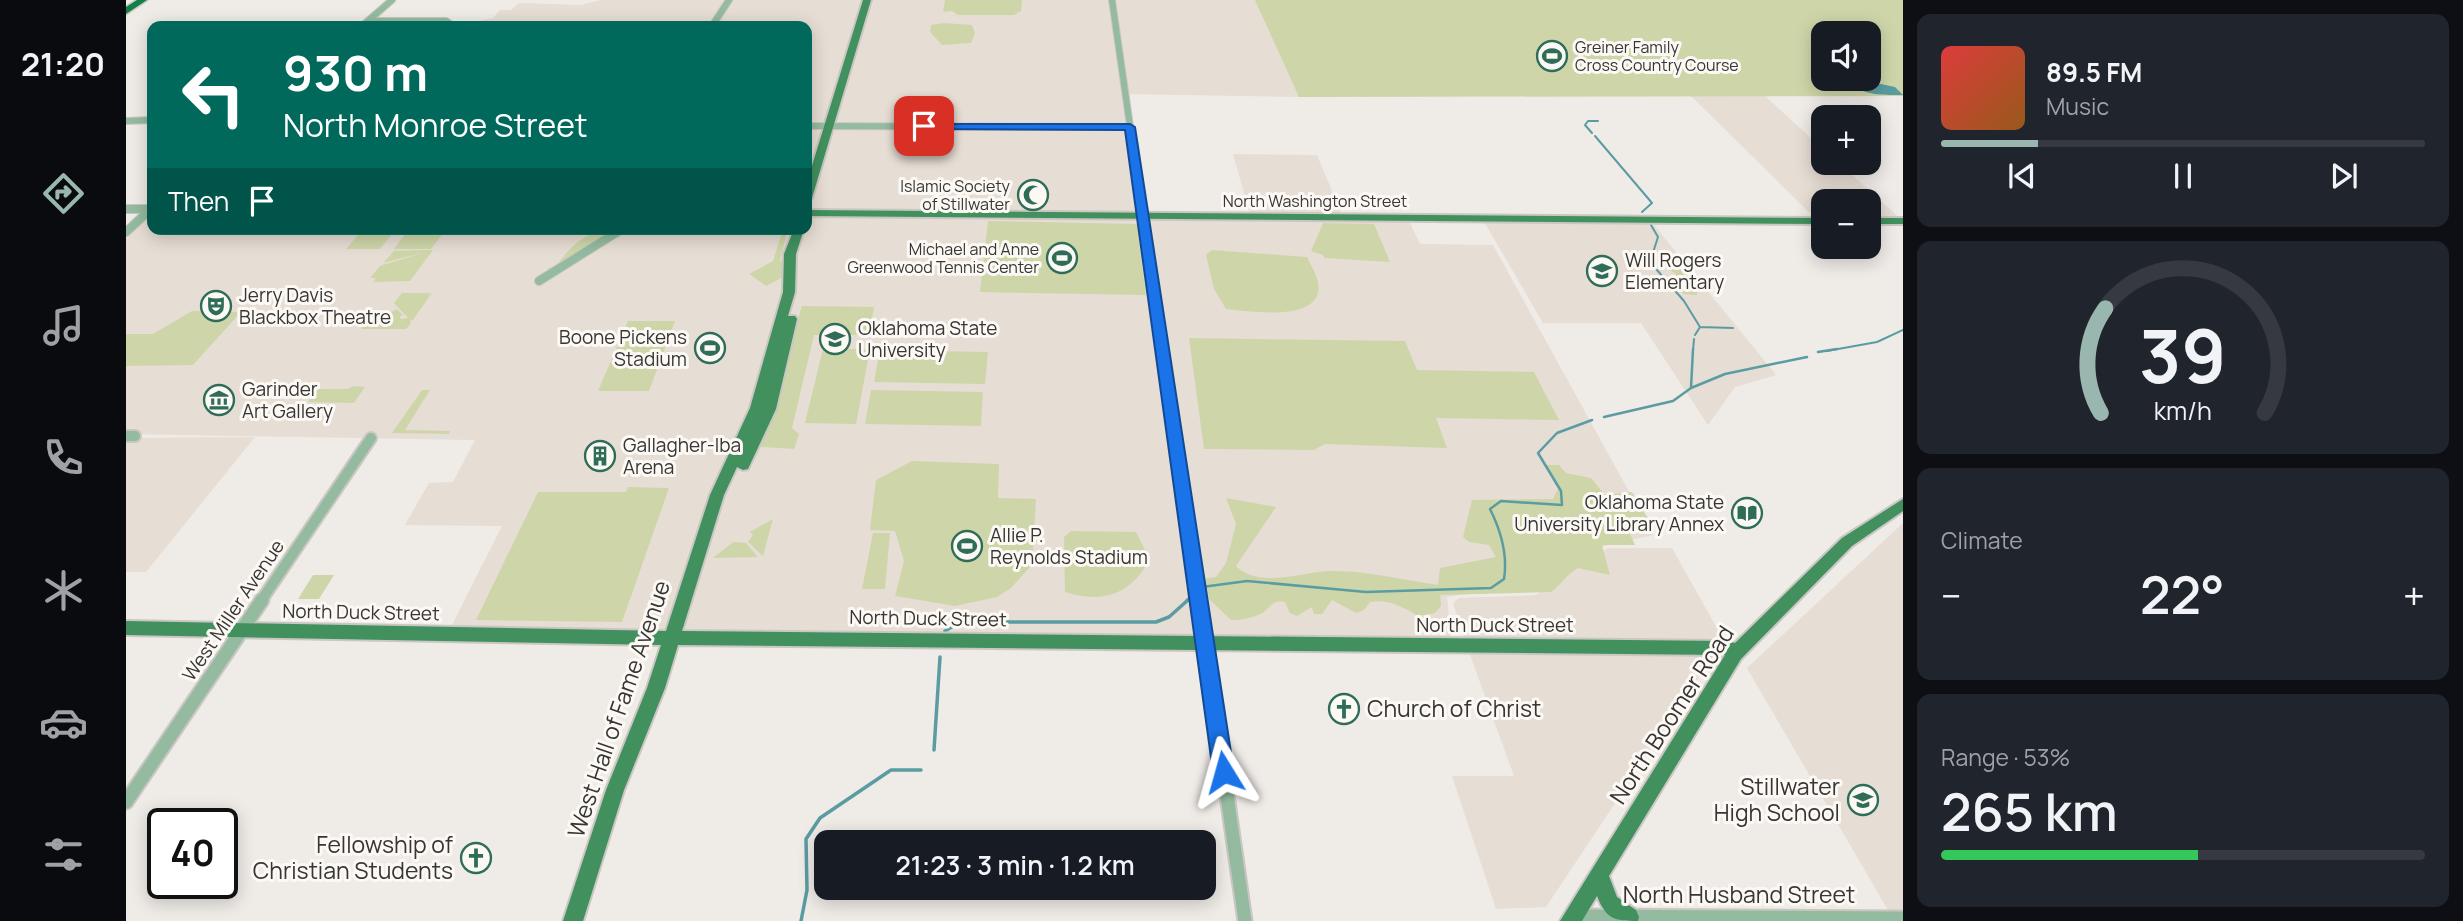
<!DOCTYPE html>
<meta charset="utf-8">
<style>
:root{--surface:#171b24;--page:#20242c;--text:#f1f3f6;--muted:#9ea1a6;--line:#363941;--accent:#9ab7af}
body{margin:0;font-family:Manrope,sans-serif;background:var(--page);color:var(--text);height:100vh;display:flex;flex-direction:column;font-size:26px;white-space:nowrap}
*{box-sizing:border-box;margin:0}
p{font-size:23px;color:var(--muted)}
.icon{flex:none;width:38px;height:38px;fill:none;stroke:currentColor;stroke-width:2;stroke-linecap:round;stroke-linejoin:round}
.map{position:relative;flex:1;overflow:hidden}
.sheet{display:flex;flex-direction:column;gap:14px;padding:14px;background:#0d0f14;width:560px}
.sheet>*{flex:none}
.banner{position:absolute;left:21px;top:21px;width:665px;height:214px;border-radius:14px;box-shadow:0 4px 18px #0003;background:#00695c;color:#fff;overflow:hidden}
.fabs{position:absolute;left:1685px;top:21px;display:grid;gap:14px}
.fabs a{display:grid;place-items:center;width:70px;height:70px;border-radius:14px;background:var(--surface);box-shadow:0 4px 18px #0003;font-size:35px}
.speed{position:absolute;left:21px;top:808px;display:flex;gap:14px;font-size:35px;font-weight:700;text-align:center}
.speed>*{display:grid;place-content:center;width:91px;height:91px;border-radius:50%;background:var(--surface);box-shadow:0 4px 18px #0003;line-height:1}
.speed .limit{border:4px solid #111;border-radius:10px;background:#fff;color:#111}
.pin{position:absolute;display:grid;place-items:center;width:60px;height:60px;color:#fff;margin:-30px;border-radius:14px;box-shadow:0 4px 10px #0006}
.me{position:absolute;width:77px;margin:-38px;rotate:352deg;stroke-linejoin:round;filter:drop-shadow(0 0 5px #0008)}
.turn{display:flex;align-items:center;gap:24px;height:147px;padding:0 21px;font-size:32px}
.turn .icon{width:91px;height:91px;stroke-width:2.5}
.turn b{display:block;font-size:49px;line-height:60px}
.then{display:flex;align-items:center;height:66px;padding:0 21px;background:#0003;gap:14px;font-size:26px}
.big{font-size:52px;font-weight:600;line-height:1.1}
.sheet .card{flex:1;display:flex;flex-direction:column;justify-content:center;gap:10px;min-width:0;padding:0 24px;border-radius:14px;background:var(--page)}
.sheet .dial{align-items:center;gap:0}
.dial svg{height:182px;overflow:visible;fill:none;stroke:var(--line);stroke-width:7;stroke-linecap:round;text-anchor:middle}
.dial text{fill:var(--text);stroke:none}
.song{display:flex;align-items:center;gap:21px}
.cover{width:84px;height:84px;border-radius:10px;background:linear-gradient(135deg,hsl(0 70% 55%),hsl(30 70% 35%))}
.played{height:7px;border-radius:4px;background:linear-gradient(90deg,var(--accent) 20%,var(--line) 20%)}
.keys{display:flex;justify-content:space-around;direction:ltr}
.heat{display:flex;justify-content:space-between;align-items:center;font-size:38px;direction:ltr}
.charge{height:10px;border-radius:5px;background:linear-gradient(90deg,#34c759 53%,var(--line) 0)}
.trip{position:absolute;left:688px;top:830px;width:402px;height:70px;border-radius:14px;background:var(--surface);box-shadow:0 4px 18px #0003;font-weight:600;line-height:70px;text-align:center}
main{display:flex;flex:1;min-height:0}
.tabs{display:flex;flex-direction:column;width:126px;justify-content:space-around;align-items:center;background:#090b0e;color:var(--muted)}
.tabs .icon{width:49px;height:49px}
.tabs .on{color:var(--accent)}
.tabs b{font-size:32px;color:var(--text)}
.map>svg:first-child{display:block}
</style>
<main>
<nav class="tabs">
<b>21:20</b>
<svg class="icon on" aria-label="directions" viewBox="0 0 24 24"><path d="M12 3l9 9-9 9-9-9zM9 14v-3h6M13 9l2 2-2 2"/></svg>
<svg class="icon" aria-label="music" viewBox="0 0 24 24"><path d="M9 18V5l10-2v13"/><circle cx="6" cy="18" r="3"/><circle cx="16" cy="16" r="3"/></svg>
<svg class="icon" aria-label="phone" viewBox="0 0 24 24"><path d="M5 4h4l2 5-3 2q2 4 5 5l2-3 5 2v4C11 20 4 13 5 4z"/></svg>
<svg class="icon" aria-label="climate" viewBox="0 0 24 24"><path d="M12 3v18M4 7l16 10M4 17L20 7"/></svg>
<svg class="icon" aria-label="car" viewBox="0 0 24 24"><path d="M5 17H2v-5l4-1 3-4h7l3 4 3 1v5h-3M9 17h6M6 11h13"/><circle cx="7" cy="17" r="2"/><circle cx="17" cy="17" r="2"/></svg>
<svg class="icon" aria-label="filters" viewBox="0 0 24 24"><path d="M4 7h16M4 17h16"/><circle cx="9" cy="7" r="2"/><circle cx="15" cy="17" r="2"/></svg>
</nav>
<div class="map">
<svg width="1777" height="921" viewBox="0 0 1777 921">
<rect width="100%" height="100%" fill="#efebe7"/>
<path fill="#e6ddd4" fill-rule="evenodd" d="M475,0H1777V96H1639L1697,149L1698,163H1713L1777,221H1743V201H1698L1697,221H1692L1564,95L1173,97L1000,94L1017,216L1283,221L1294,244L1367,245L1527,535L1439,555L1409,584L1321,597L1325,637L325,627L376,526L279,525L303,483L327,482L349,440L0,434V237L26,214V229H681V26H330L367,18L374,10H385L393,3L455,5ZM1698,33H1743V79H1698Z
M1107,154L1191,155L1217,217H1125Z
M1356,218L1524,220L1650,375L1609,387L1582,425L1515,323H1417Z
M129,437L20,572H0V438Z
M1777,523V917H1766L1621,668Z
M1482,548H1546L1602,648L1340,645L1327,603L1333,598L1410,595L1426,585L1440,564L1471,556Z
M1343,652L1587,656L1420,907L1370,909L1326,776H1388Z"/>
<path fill="#ced6a9" fill-rule="evenodd" d="M819,0H896L895,11L888,15H832L826,11L817,12Z
M1129,0H1777V96L1173,97ZM1698,33H1743V79H1698Z
M818,23L846,25L849,33L845,43L816,45L804,32L805,25Z
M862,221L1011,224L1020,295L854,292Z
M1197,223L1248,224L1264,262L1198,258L1197,255L1185,251Z
M237,229H270L254,249H220Z
M283,229H320L305,249H268Z
M490,229L428,269H420L430,267C444,245 463,229 490,229Z
M657,229H662L654,260L659,263L657,277L640,286L623,274L647,261Z
M307,250L284,281L247,282L250,278H244L254,266L299,252L257,263L268,251Z
M1086,250L1181,257C1185,265 1190,274 1192,282C1200,324 1121,311 1100,309L1088,289L1080,255Z
M1540,261L1550,265L1571,282V295L1558,294L1549,284L1550,274L1537,265Z
M276,293H304L300,296L306,293L286,321L283,318L285,323L280,329H235L239,323L271,309L277,315L274,316L275,319L282,318L268,303Z
M676,306L748,307L743,335H688L666,428L673,434L668,449L634,447Z
M66,311L115,312L67,365L0,366V334H27Z
M502,321H549L523,391H472Z
M1063,338L1279,341L1291,370L1408,372L1433,420L1310,418L1321,448L1199,444L1188,450L1078,449Z
M697,349H744L730,424L679,423Z
M754,350L862,352L859,384L748,382Z
M227,386L239,387L228,403L182,402L192,389H221Z
M296,390H304L279,430L324,431L323,434L266,433Z
M745,390L857,392L855,426L739,424Z
M786,461L873,464L872,498L910,499L906,565L885,588L871,597L829,606L769,596L778,561L769,531L744,530L750,480Z
M1421,465H1433L1440,473L1465,478L1479,495L1506,492L1523,520L1497,519L1509,545H1476L1484,575L1452,568C1440,575 1435,585 1425,592L1314,595L1315,606L1309,613L1292,616C1277,607 1262,599 1244,602L1238,610L1230,613L1206,600L1196,614H1188L1186,607L1171,616L1164,613L1159,602C1145,599 1145,609 1134,614C1126,618 1114,620 1105,620L1083,599L1078,579L1090,577L1100,563L1110,524L1100,498L1150,507L1110,566C1133,589 1175,572 1204,571C1239,570 1277,580 1312,585L1314,568L1370,557L1363,545L1343,542L1337,537L1346,500L1427,499L1432,489L1420,467Z
M502,487L543,488L496,622L350,620L412,492H500Z
M647,519L637,556L622,542L627,535L624,532Z
M945,531L1010,532L1019,550L1020,566C1001,596 974,603 939,592L938,537Z
M747,533H764L759,589H736Z
M607,542L620,543L632,557L587,558Z
M187,575H208L193,599H172Z"/>
<path fill="#5a9ca2" d="M1731,79L1769,87L1777,95C1759,95 1736,96 1723,82Z"/>
<g fill="none" stroke-linecap="round" stroke-linejoin="round">
<path stroke="#5a9ca2" stroke-width="2" d="M1466,133L1459,125L1462,121H1472
M1469,136L1526,203L1516,212
M1525,225L1532,237L1524,262L1558,301L1574,327
M1569,335L1574,327L1607,328
M1567,351L1568,339
M1701,351L1751,342L1777,330"/>
<path stroke="#5a9ca2" stroke-width="2.5" d="M1692,352L1711,349
M1565,388L1567,349
M1478,417L1547,401L1565,388L1599,374L1681,357
M1076,587L1121,581L1240,592L1365,588L1378,579C1382,554 1375,531 1364,509L1375,501L1436,505L1435,491L1412,453L1431,433L1466,420
M1060,601L1068,594"/>
<path stroke="#5a9ca2" stroke-width="3.5" d="M819,631L834,622H1030L1043,617L1062,600
M808,750L814,657
M675,921L681,890L680,839L694,818L765,770H795"/>
<g stroke="#cac7c3" stroke-width="8">
<path id="minor-far3" d="M986,0L1008,154
M242,21H320L327,26
M236,26L266,0
M586,26L603,0
M0,121L26,120
M681,126L1004,127"/>
</g>
<g stroke="#cac7c3" stroke-width="10">
<path id="minor-far2" d="M1008,153L1037,351
M0,209H25
M0,232L26,208
M413,281L496,229"/>
</g>
<g stroke="#cac7c3" stroke-width="14">
<path id="minor-far1" d="M1036,349L1073,601
M0,436H9
M135,601L245,438"/>
</g>
<g stroke="#cac7c3" stroke-width="17">
<path id="minor" d="M1073,600L1119,921
M0,802L136,600
M1448,916L1777,918"/>
</g>
<g stroke="#cac7c3" stroke-width="4">
<path id="major" d="M737,0H745L686,198L681,201V182Z
M681,210L1698,218V224L681,216Z
M1743,218H1777V224H1743Z
M668,229H678L670,254L669,292L662,316H669L671,319L650,409L622,469L617,470L611,467L598,495L556,631L1603,641L1609,643L1716,538L1777,499V511L1726,546L1615,659L1483,876L1491,897L1510,910L1513,917L1512,921C1488,921 1480,919 1471,896L1456,921H1434L1599,655L552,645L539,688L498,790L457,921H437L480,790L521,688L535,645L0,635V621L540,631L584,495L624,408L657,292L658,254Z"/>
</g>
<g stroke="#cac7c3" stroke-width="3">
<path id="highway" d="M11,0H21L0,14V7Z"/>
</g>
<use href="#minor-far3" stroke="#94bb9f" stroke-width="6"/>
<use href="#minor-far2" stroke="#94bb9f" stroke-width="8"/>
<use href="#minor-far1" stroke="#94bb9f" stroke-width="10"/>
<use href="#minor" stroke="#94bb9f" stroke-width="13"/>
<use href="#major" fill="#41905e" fill-rule="evenodd"/>
<use href="#highway" fill="#118047" fill-rule="evenodd"/>
</g>
<path fill="#1a73e8" stroke="#114b97" stroke-width="2" d="M795,124H1004L1009,127L1108,772L1105,779L1098,782L1090,779L1087,772L999,130L798,129L795,128Z"/>
<defs>
<g id="stadium-ring" transform="scale(1.575)"><circle r="9.5" fill="#fcf9f5" stroke="#2f6d59" stroke-width="1.5"/><path d="M0-5a6.5 5 0 1 0 0 10a6.5 5 0 1 0 0-10ZM-3.5-1.8h7v3.6h-7Z" fill="#2f6d59"/></g>
<g id="mosque-ring" transform="scale(1.575)"><circle r="9.5" fill="#fcf9f5" stroke="#2f6d59" stroke-width="1.5"/><path d="M3.5-4.9A6 6 0 1 0 3.5 4.9A5 5 0 1 1 3.5-4.9Z" fill="#2f6d59"/></g>
<g id="school-ring" transform="scale(1.575)"><circle r="9.5" fill="#fcf9f5" stroke="#2f6d59" stroke-width="1.5"/><path d="M0-5L7-2L0 1L-7-2ZM-4 1L0 2.5L4 1V4Q0 6-4 4Z" fill="#2f6d59"/></g>
<g id="theatre-ring" transform="scale(1.575)"><circle r="9.5" fill="#fcf9f5" stroke="#2f6d59" stroke-width="1.5"/><path d="M-5-5.5Q0-4 5-5.5V0Q5 5 0 6Q-5 5-5 0ZM-3.3-2.5H-1v1.5H-3.3ZM1-2.5H3.3v1.5H1ZM-2.8 1Q0 5.5 2.8 1Z" fill="#2f6d59"/></g>
<g id="university-ring" transform="scale(1.575)"><circle r="9.5" fill="#fcf9f5" stroke="#2f6d59" stroke-width="1.5"/><path d="M0-5L7-2L0 1L-7-2ZM-4 1L0 2.5L4 1V4Q0 6-4 4Z" fill="#2f6d59"/></g>
<g id="museum-ring" transform="scale(1.575)"><circle r="9.5" fill="#fcf9f5" stroke="#2f6d59" stroke-width="1.5"/><path d="M0-6L6-3V-2H-6V-3ZM-5-1h2V3h-2ZM-1-1h2V3h-2ZM3-1h2V3H3ZM-6 4H6V6H-6Z" fill="#2f6d59"/></g>
<g id="building-ring" transform="scale(1.575)"><circle r="9.5" fill="#fcf9f5" stroke="#2f6d59" stroke-width="1.5"/><path d="M-4-6H4V6H1V3H-1V6H-4ZM-2.5-4.3h1.7v1.8h-1.7ZM.8-4.3h1.7v1.8H.8ZM-2.5-1h1.7V.8h-1.7ZM.8-1h1.7V.8H.8Z" fill="#2f6d59"/></g>
<g id="library-ring" transform="scale(1.575)"><circle r="9.5" fill="#fcf9f5" stroke="#2f6d59" stroke-width="1.5"/><path d="M-6-4Q-3-5.5-.7-3.5V5Q-3 3-6 4ZM6-4Q3-5.5 .7-3.5V5Q3 3 6 4Z" fill="#2f6d59"/></g>
<g id="church-ring" transform="scale(1.575)"><circle r="9.5" fill="#fcf9f5" stroke="#2f6d59" stroke-width="1.5"/><path d="M-1.2-6h2.4v3.5h3.3v2.4h-3.3V6h-2.4V-.1h-3.3v-2.4h3.3Z" fill="#2f6d59"/></g>
</defs>
<g fill-rule="evenodd">
<use href="#stadium-ring" x="1426" y="56"/>
<use href="#mosque-ring" x="907" y="195"/>
<use href="#stadium-ring" x="936" y="258"/>
<use href="#school-ring" x="1476" y="271"/>
<use href="#theatre-ring" x="90" y="306"/>
<use href="#university-ring" x="709" y="339"/>
<use href="#stadium-ring" x="584" y="348"/>
<use href="#museum-ring" x="93" y="400"/>
<use href="#building-ring" x="474" y="456"/>
<use href="#library-ring" x="1621" y="513"/>
<use href="#stadium-ring" x="841" y="546"/>
<use href="#church-ring" x="1218" y="709"/>
<use href="#school-ring" x="1737" y="800"/>
<use href="#church-ring" x="350" y="858"/>
</g>
<g text-anchor="middle" stroke-width="6" stroke-linejoin="round" paint-order="stroke">
<g font-size="16" fill="#373635" stroke="#fcf9f5" text-anchor="end">
<text x="1449" y="53" text-anchor="start">Greiner Family<tspan x="1449" dy="18">Cross Country Course</tspan></text>
<text x="884" y="192">Islamic Society<tspan x="884" dy="18">of Stillwater</tspan></text>
<text x="913" y="255">Michael and Anne<tspan x="913" dy="18">Greenwood Tennis Center</tspan></text>
</g>
<g font-size="16" fill="#373635" stroke="#fcf9f5">
<text x="1189" y="207">North Washington Street</text>
</g>
<g font-size="19" fill="#373635" stroke="#fcf9f5" text-anchor="start">
<text x="1499" y="267">Will Rogers<tspan x="1499" dy="22">Elementary</tspan></text>
<text x="113" y="302">Jerry Davis<tspan x="113" dy="22">Blackbox Theatre</tspan></text>
<text x="732" y="335">Oklahoma State<tspan x="732" dy="22">University</tspan></text>
<text x="561" y="344" text-anchor="end">Boone Pickens<tspan x="561" dy="22">Stadium</tspan></text>
<text x="116" y="396">Garinder<tspan x="116" dy="22">Art Gallery</tspan></text>
<text x="497" y="452">Gallagher-Iba<tspan x="497" dy="22">Arena</tspan></text>
<text x="1598" y="509" text-anchor="end">Oklahoma State<tspan x="1598" dy="22">University Library Annex</tspan></text>
<text x="864" y="542">Allie P.<tspan x="864" dy="22">Reynolds Stadium</tspan></text>
</g>
<g font-size="19" fill="#373635" stroke="#fcf9f5">
<text transform="translate(107 610) rotate(-56)" y="7">West Miller Avenue</text>
<text transform="translate(235 612) rotate(1)" y="7">North Duck Street</text>
<text transform="translate(802 618) rotate(1)" y="7">North Duck Street</text>
<text x="1369" y="632">North Duck Street</text>
</g>
<g font-size="23" fill="#373635" stroke="#fcf9f5">
<text transform="translate(493 709) rotate(-71)" y="8">West Hall of Fame Avenue</text>
<text transform="translate(1546 715) rotate(-57)" y="8">North Boomer Road</text>
<text x="1613" y="903">North Husband Street</text>
</g>
<g font-size="23" fill="#373635" stroke="#fcf9f5" text-anchor="end">
<text x="1241" y="717" text-anchor="start">Church of Christ</text>
<text x="1714" y="795">Stillwater<tspan x="1714" dy="26">High School</tspan></text>
<text x="327" y="853">Fellowship of<tspan x="327" dy="26">Christian Students</tspan></text>
</g>
</g>
</svg>
<div class="fabs">
<a><svg class="icon" aria-label="sound" viewBox="0 0 24 24"><path d="M4 9h4l5-4v14l-5-4H4zM17 9q2 3 0 6"/></svg></a>
<a>+</a>
<a>−</a>
</div>
<div class="speed"><div class="limit">40</div></div>
<div class="pin" style="left:798px;top:126px;background:#d93025"><svg class="icon" aria-label="arrive" viewBox="0 0 24 24"><path d="M6 21V4h12l-3 4 3 4H6"/></svg></div>
<svg class="me" style="left:1098px;top:772px" viewBox="-20 -20 40 40"><path d="M0-17L14 15 0 8-14 15z" fill="#1a73e8" stroke="#fff" stroke-width="4"/></svg>
<div class="trip">21:23 · 3 min · 1.2 km</div>
<div class="banner">
<div class="turn"><svg class="icon" aria-label="left" viewBox="0 0 24 24"><path d="M17 20v-9H6M10 6l-5 5 5 5"/></svg><div><b>930 m</b>North Monroe Street</div></div>
<div class="then">Then<svg class="icon" aria-label="arrive" viewBox="0 0 24 24"><path d="M6 21V4h12l-3 4 3 4H6"/></svg></div>
</div>
</div>
<section class="sheet">
<div class="card">
<div class="song"><i class="cover"></i><div><b>89.5 FM</b><p>Music</p></div></div>
<div class="played"></div>
<div class="keys"><svg class="icon" aria-label="previous" viewBox="0 0 24 24"><path d="M18 5L8 12l10 7zM5 5v14"/></svg><svg class="icon" aria-label="pause" viewBox="0 0 24 24"><path d="M8 5v14M16 5v14"/></svg><svg class="icon" aria-label="next" viewBox="0 0 24 24"><path d="M6 5l10 7-10 7zM19 5v14"/></svg></div>
</div>
<div class="card dial"><svg viewBox="0 0 100 80">
<path d="M14 69A42 42 0 1 1 86 69"/>
<path d="M14 69A42 42 0 0 1 16 23" stroke="#9ab7af"/>
<text x="50" y="56" font-size="32" font-weight="700">39</text>
<text x="50" y="72" font-size="11">km/h</text>
</svg></div>
<div class="card"><p>Climate</p>
<div class="heat"><a>−</a><b class="big">22°</b><a>+</a></div>
</div>
<div class="card"><p>Range · 53%</p><b class="big">265 km</b><div class="charge"></div></div>
</section>
</main>
